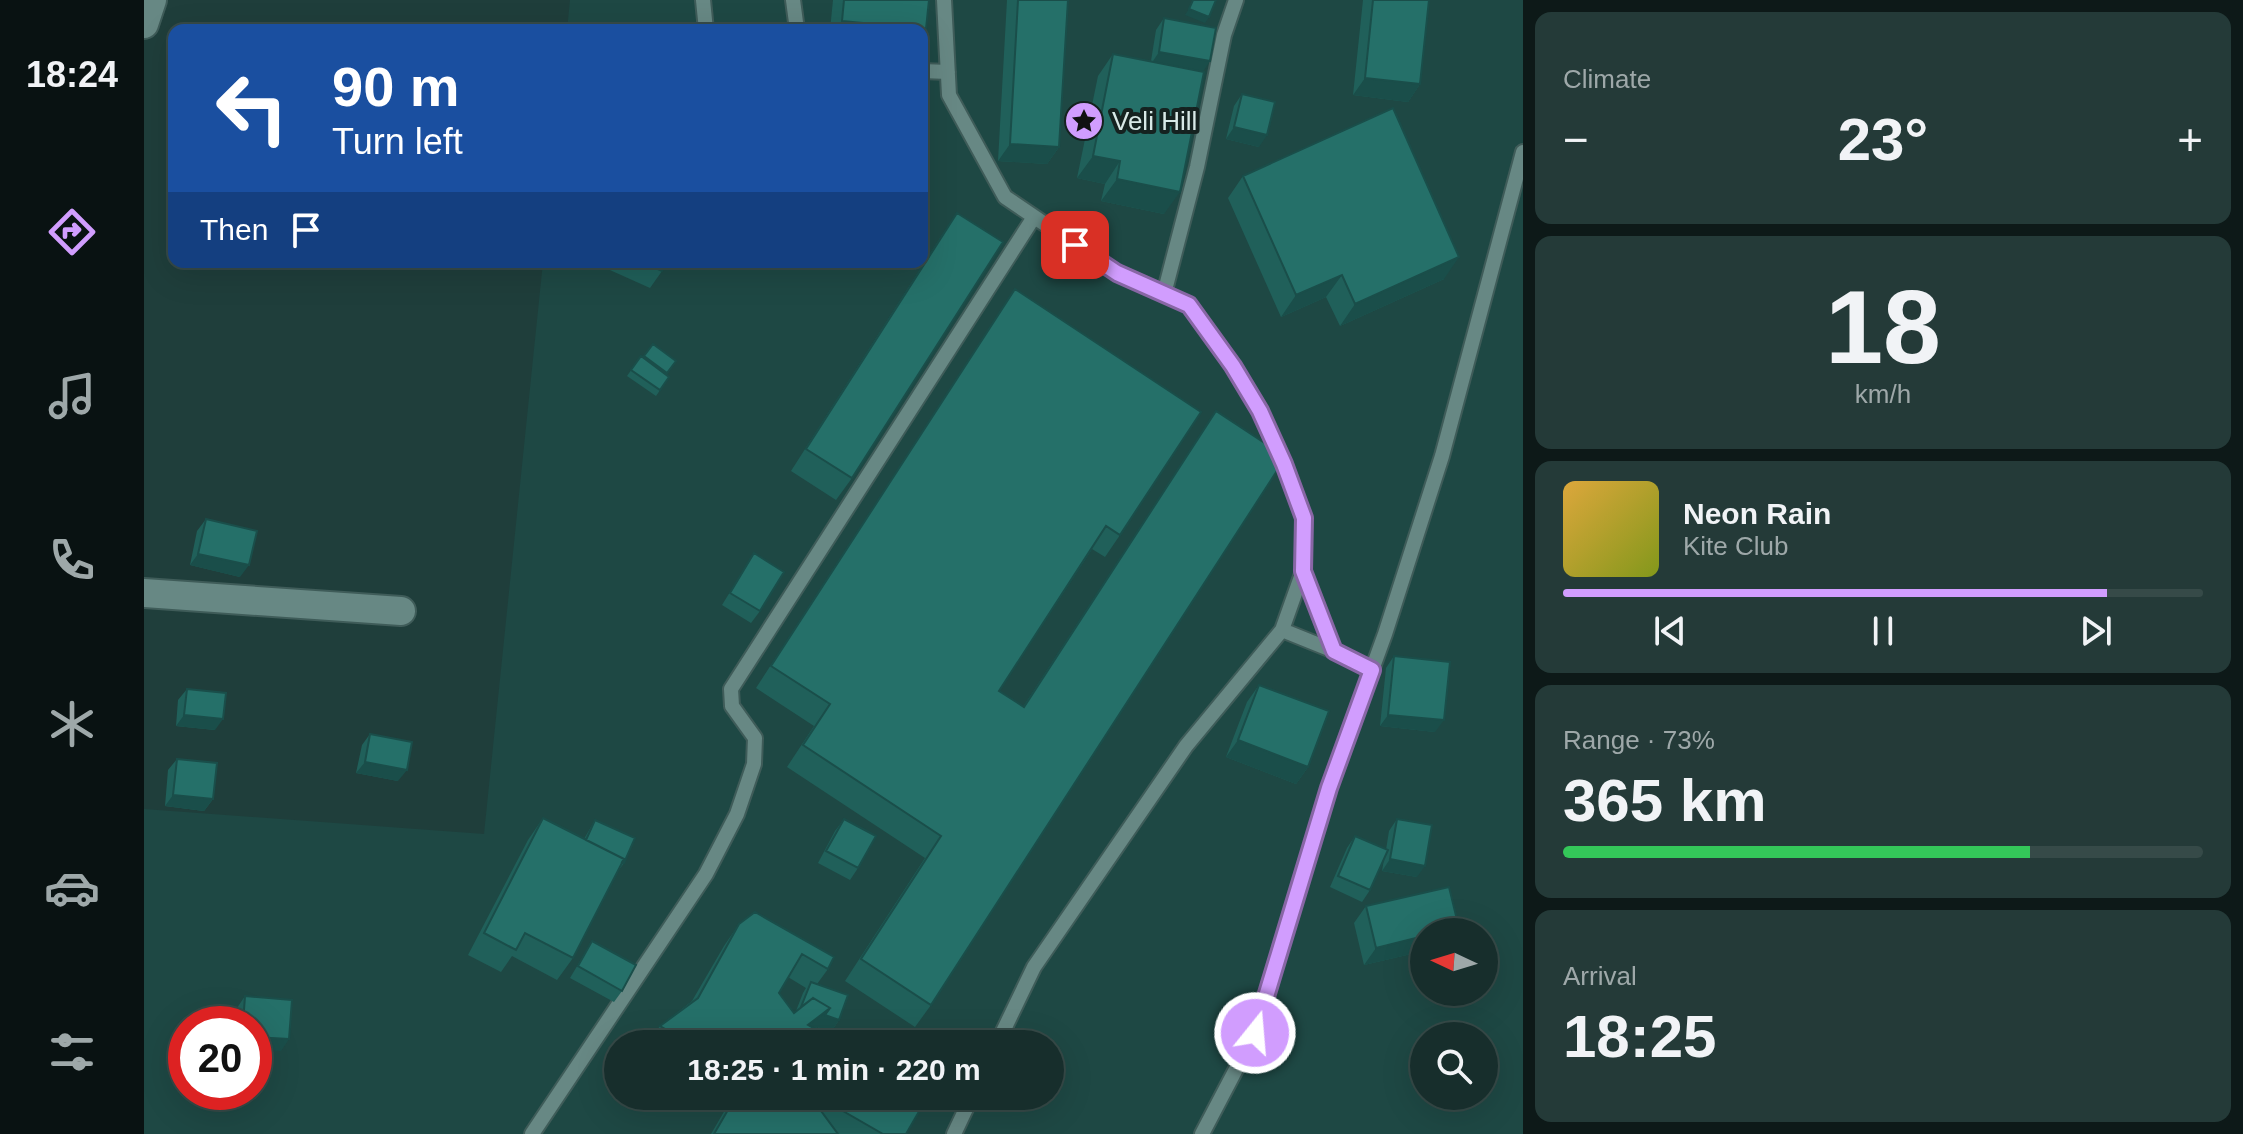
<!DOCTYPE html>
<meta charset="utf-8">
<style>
:root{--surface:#172e2c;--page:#243a38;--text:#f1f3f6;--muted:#9ea8a9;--line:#364a48;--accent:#d19dfe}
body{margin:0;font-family:Helvetica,sans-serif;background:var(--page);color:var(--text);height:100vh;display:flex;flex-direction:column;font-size:30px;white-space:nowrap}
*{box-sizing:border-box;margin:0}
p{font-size:26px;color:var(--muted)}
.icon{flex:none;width:44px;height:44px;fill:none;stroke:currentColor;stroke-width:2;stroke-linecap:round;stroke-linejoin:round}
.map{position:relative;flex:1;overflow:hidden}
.panel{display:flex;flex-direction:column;gap:12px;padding:12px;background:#0d1918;width:720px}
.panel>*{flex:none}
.hud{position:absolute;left:24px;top:24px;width:760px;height:244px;border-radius:16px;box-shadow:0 8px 32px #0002,0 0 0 2px var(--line);background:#1a4fa0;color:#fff;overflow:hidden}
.needle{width:52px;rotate:274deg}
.buttons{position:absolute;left:1266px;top:918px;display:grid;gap:16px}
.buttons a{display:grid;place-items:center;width:88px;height:88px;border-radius:50%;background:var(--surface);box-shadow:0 8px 32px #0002,0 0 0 2px var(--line);font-size:40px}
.speed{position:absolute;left:24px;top:1006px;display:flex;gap:16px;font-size:40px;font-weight:700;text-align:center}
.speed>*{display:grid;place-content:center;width:104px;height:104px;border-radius:50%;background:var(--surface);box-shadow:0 8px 32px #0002,0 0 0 2px var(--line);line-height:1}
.speed .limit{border:12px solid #d22;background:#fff;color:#111}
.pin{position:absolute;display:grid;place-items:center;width:68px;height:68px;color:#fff;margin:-34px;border-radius:16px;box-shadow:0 4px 12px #0006}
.me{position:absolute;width:88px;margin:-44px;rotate:17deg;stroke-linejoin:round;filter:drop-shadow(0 0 6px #0008)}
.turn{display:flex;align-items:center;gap:28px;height:168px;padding:0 32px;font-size:36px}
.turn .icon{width:104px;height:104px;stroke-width:2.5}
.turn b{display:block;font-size:56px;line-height:68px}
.then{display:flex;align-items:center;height:76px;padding:0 32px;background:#0003;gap:16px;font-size:30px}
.big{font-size:60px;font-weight:800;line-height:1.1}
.panel .tile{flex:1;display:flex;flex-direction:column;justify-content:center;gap:12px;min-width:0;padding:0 28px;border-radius:16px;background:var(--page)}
.panel .dial{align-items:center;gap:0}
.dial b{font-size:104px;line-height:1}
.song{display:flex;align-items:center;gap:24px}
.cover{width:96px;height:96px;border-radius:12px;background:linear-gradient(135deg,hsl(40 70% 55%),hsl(70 70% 35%))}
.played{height:8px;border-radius:4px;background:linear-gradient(90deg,var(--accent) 85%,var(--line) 85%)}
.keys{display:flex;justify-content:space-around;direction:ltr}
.heat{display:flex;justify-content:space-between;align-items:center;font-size:44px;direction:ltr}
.charge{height:12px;border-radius:6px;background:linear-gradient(90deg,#34c759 73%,var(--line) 0)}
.trip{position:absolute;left:460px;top:1030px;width:460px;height:80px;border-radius:40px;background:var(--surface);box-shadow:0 8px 32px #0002,0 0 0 2px var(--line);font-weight:800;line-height:80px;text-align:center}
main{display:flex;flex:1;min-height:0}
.tabs{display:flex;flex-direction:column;width:144px;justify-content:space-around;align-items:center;background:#091212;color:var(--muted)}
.tabs .icon{width:56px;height:56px}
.tabs .selected{color:var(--accent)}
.tabs b{font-size:36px;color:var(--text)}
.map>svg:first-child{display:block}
</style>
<main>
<nav class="tabs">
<b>18:24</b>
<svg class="icon selected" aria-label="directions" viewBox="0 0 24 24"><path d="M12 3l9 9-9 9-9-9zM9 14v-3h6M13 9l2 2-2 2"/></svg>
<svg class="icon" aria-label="music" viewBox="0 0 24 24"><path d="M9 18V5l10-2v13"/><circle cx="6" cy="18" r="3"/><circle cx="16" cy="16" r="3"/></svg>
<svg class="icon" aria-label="phone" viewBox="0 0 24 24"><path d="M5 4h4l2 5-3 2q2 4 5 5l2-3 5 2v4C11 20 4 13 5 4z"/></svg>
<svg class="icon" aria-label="climate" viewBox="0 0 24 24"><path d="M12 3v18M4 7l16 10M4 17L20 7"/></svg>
<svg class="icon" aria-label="car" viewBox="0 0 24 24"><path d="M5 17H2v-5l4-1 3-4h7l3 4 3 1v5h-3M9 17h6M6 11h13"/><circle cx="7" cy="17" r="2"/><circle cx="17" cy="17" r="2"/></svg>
<svg class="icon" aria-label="filters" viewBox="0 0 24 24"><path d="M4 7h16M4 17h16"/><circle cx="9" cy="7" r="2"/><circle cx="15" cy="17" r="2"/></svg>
</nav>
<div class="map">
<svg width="1379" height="1134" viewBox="0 0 1379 1134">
<rect width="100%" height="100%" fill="#1f3e3b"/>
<path fill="#1e4844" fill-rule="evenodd" d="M426,0H1379V1134H0V809L340,834L399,262H778V30H423ZM1280,932H1340V992H1280ZM42,1024H110V1092H42ZM1280,1036H1340V1096H1280ZM474,1044H906V1096H474Z"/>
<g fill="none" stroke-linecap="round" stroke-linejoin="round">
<g stroke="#3f5c59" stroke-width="18">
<path id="service" d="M559,0L562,30
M649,0L653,30
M800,0L805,95L861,197L973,273L1045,305L1089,366L1116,411L1140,464L1160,518L1159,571L1138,630L1042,746L890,967L853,1044
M778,71L804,72
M1020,294L1053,167L1080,35L1092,0
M1159,571L1190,651
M1138,630L1190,651L1228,670
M388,1134L562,874L593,814L610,764L611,738L588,706L587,689L890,217
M810,1134L828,1096
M1058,1134L1111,1033L1185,788L1241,634L1298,456L1379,152"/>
</g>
<g stroke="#3f5c59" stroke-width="32">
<path id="minor" d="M0,24L8,0
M0,593L257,611"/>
</g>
<use href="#service" stroke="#678884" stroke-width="14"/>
<use href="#minor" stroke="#678884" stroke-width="28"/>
</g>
<path fill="#20605a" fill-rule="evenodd" d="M689,0H785L778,30H686Z
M863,0H924L915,147L903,164L854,161Z
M1219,0H1285L1276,84L1264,102L1209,95Z
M1020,18L1058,72L1020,214L957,201L961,184L933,178L954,76L969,54L1007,61L1012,30Z
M1098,94L1115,147L1082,139L1090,106Z
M1099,176L1300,279L1196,326L1182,297L1137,317L1084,198Z
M813,213L708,478L692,500L647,471L798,235Z
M448,262H522L518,271L506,288Z
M871,289L976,535L961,557L948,549L855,691L879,707L1072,411L787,1005L771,1027L701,981L781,858L643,767L670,726L612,688Z
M509,344L532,361L522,375L525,377L512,396L483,376L497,356L499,358Z
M62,519L96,577L46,565L53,531Z
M610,553L616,611L607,623L578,605Z
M1250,656L1291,732L1236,726L1242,668Z
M1115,685L1164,767L1152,784L1082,757L1103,702Z
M43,689L71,730L32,726L34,700Z
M226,734L254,781L212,773L218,745Z
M33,759L69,799L60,811L21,806L24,770Z
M399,818L440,839L451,820L480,863L472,874L429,958L413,980L368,956L357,972L324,955L384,840Z
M700,819L714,868L706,880L674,863L691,831Z
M1253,819L1273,877L1238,871L1240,859L1226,890L1218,902L1186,887L1203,848L1211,836L1242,850L1245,831Z
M1222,906L1315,928L1312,932H1280V951L1220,965L1210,923Z
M611,912L684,969L673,984L695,1020L687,1032L673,1027L671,1029L697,1044H503L516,1026L548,1001L580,946L595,924ZM644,977L662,988L659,993L652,1011L650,1013L635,993Z
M448,941L478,991L470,1002L426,978Z
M101,996L137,1051L110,1024H92L93,1008Z
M584,1096H784L762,1134H567L588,1098Z"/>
<path fill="#1a4e4a" d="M1045,9L1065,17L1061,23L1041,15Z
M698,21L782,29L778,35V30H691Z
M1015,52L1066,61L1058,73L1007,64Z
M1221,78L1276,84L1264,102L1209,95Z
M1090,127L1123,135L1115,147L1082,139Z
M866,144L915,147L903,164L854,161Z
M949,156L976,161L961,184L933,178Z
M973,179L1036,192L1020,214L957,201Z
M1315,257L1300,279L1196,326L1211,304Z
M1198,275L1182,297L1137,317L1152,295Z
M54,554L105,565L96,577L46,565Z
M40,715L79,719L71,730L32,726Z
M1244,715L1300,720L1291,732L1236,726Z
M1094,740L1164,767L1152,784L1082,757Z
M221,762L263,770L254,781L212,773Z
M29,795L69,799L60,811L21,806Z
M1246,859L1281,866L1273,877L1238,871Z
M1280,936V951L1220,965L1232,948Z
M686,1008L695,1020L687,1032L673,1027L671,1030L649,1019Z
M110,1037L145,1039L137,1051L110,1049Z"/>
<path fill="#257069" stroke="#1a4e4a" stroke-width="2" d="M700,0H785L782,29L698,21Z
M874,0H924L915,147L866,144Z
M1049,0H1072L1065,17L1045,9Z
M1229,0H1285L1276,84L1221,78Z
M1020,18L1072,28L1066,61L1015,52Z
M969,54L1060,72L1036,192L973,179L976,161L949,156Z
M1098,94L1131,102L1123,135L1090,127Z
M1249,108L1315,257L1211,304L1198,275L1152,295L1099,176Z
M813,213L859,242L708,478L662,449Z
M498,262H522L518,271Z
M871,289L1057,412L976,535L962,526L855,691L880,707L1072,411L1142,457L787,1005L717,959L797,836L659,745L686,704L627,666Z
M509,344L532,361L523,373L500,356Z
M497,356L525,377L516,390L487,370Z
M62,519L113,531L105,565L54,554Z
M610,553L640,572L616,611L586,593Z
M1250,656L1306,662L1300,720L1244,715Z
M1115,685L1185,711L1164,767L1094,740Z
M43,689L82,693L79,719L40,715Z
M226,734L268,742L263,770L221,762Z
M33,759L73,763L69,799L29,795Z
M399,818L480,859L429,958L381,933L372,950L340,933Z
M700,819L732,836L714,868L682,851Z
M1253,819L1288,825L1281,866L1246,859Z
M451,820L491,838L480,863L478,862L480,859L442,840Z
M1211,836L1244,850L1226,890L1194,876Z
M1305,887L1315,928L1298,932H1280V936L1232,948L1222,906Z
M611,912L690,957L684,969L658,954L635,993L650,1013L669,998L686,1008L664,1025L697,1044H548L516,1026L554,998L595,924Z
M448,941L492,965L478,991L434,966Z
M667,982L704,995L695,1020L681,1015L686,1008L669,998L657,1007Z
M101,996L148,1000L145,1039L110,1037V1024H99Z
M793,1033L811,1044H779Z
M592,1096H666L694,1134H570Z
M673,1096H784L762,1134H739Z"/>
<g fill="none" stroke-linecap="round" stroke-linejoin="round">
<g stroke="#8866a5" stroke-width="20">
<path id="route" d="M931,245L973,273L1045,305L1089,366L1116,411L1140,464L1160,518L1159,571L1190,651L1228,670L1185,788L1111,1033"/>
</g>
<use href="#route" stroke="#d19dfe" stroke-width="14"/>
</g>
<defs>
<g id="sight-disc" transform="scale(2)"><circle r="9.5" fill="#d19dfe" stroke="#152220"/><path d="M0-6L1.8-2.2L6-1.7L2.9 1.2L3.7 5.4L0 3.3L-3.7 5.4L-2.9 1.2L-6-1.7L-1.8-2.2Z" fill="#111"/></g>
</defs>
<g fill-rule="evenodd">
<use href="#sight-disc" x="940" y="121"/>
</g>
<g text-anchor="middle" stroke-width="8" stroke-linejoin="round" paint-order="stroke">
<g font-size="26" fill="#d8e9e7" stroke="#152220" text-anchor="start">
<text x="968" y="130">Veli Hill</text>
</g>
</g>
</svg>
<div class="buttons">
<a><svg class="needle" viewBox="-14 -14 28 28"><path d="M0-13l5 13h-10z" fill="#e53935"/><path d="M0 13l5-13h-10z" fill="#9ea8a9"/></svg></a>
<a><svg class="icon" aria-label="search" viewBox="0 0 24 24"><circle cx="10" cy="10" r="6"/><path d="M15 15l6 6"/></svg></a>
</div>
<div class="speed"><div class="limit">20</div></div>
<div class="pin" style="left:931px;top:245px;background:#d93025"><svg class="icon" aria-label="arrive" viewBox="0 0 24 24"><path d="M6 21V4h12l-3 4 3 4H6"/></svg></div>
<svg class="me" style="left:1111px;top:1033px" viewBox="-20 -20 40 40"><circle r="17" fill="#d19dfe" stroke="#fff" stroke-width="3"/><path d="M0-11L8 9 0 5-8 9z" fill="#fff"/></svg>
<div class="trip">18:25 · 1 min · 220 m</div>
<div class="hud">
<div class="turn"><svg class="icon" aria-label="left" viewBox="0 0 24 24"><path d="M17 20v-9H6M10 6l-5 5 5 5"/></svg><div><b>90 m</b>Turn left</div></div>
<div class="then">Then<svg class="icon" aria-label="arrive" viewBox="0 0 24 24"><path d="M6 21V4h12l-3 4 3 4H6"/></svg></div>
</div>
</div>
<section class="panel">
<div class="tile"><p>Climate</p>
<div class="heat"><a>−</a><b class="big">23°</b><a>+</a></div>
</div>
<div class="tile dial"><b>18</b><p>km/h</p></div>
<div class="tile">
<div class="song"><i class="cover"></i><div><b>Neon Rain</b><p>Kite Club</p></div></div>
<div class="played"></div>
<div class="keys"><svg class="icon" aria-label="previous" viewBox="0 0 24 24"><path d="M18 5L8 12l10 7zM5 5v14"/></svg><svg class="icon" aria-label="pause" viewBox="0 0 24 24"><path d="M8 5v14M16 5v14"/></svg><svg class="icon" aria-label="next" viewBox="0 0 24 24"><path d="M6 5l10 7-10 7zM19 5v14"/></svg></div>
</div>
<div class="tile"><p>Range · 73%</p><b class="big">365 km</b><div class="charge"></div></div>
<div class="tile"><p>Arrival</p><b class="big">18:25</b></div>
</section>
</main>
